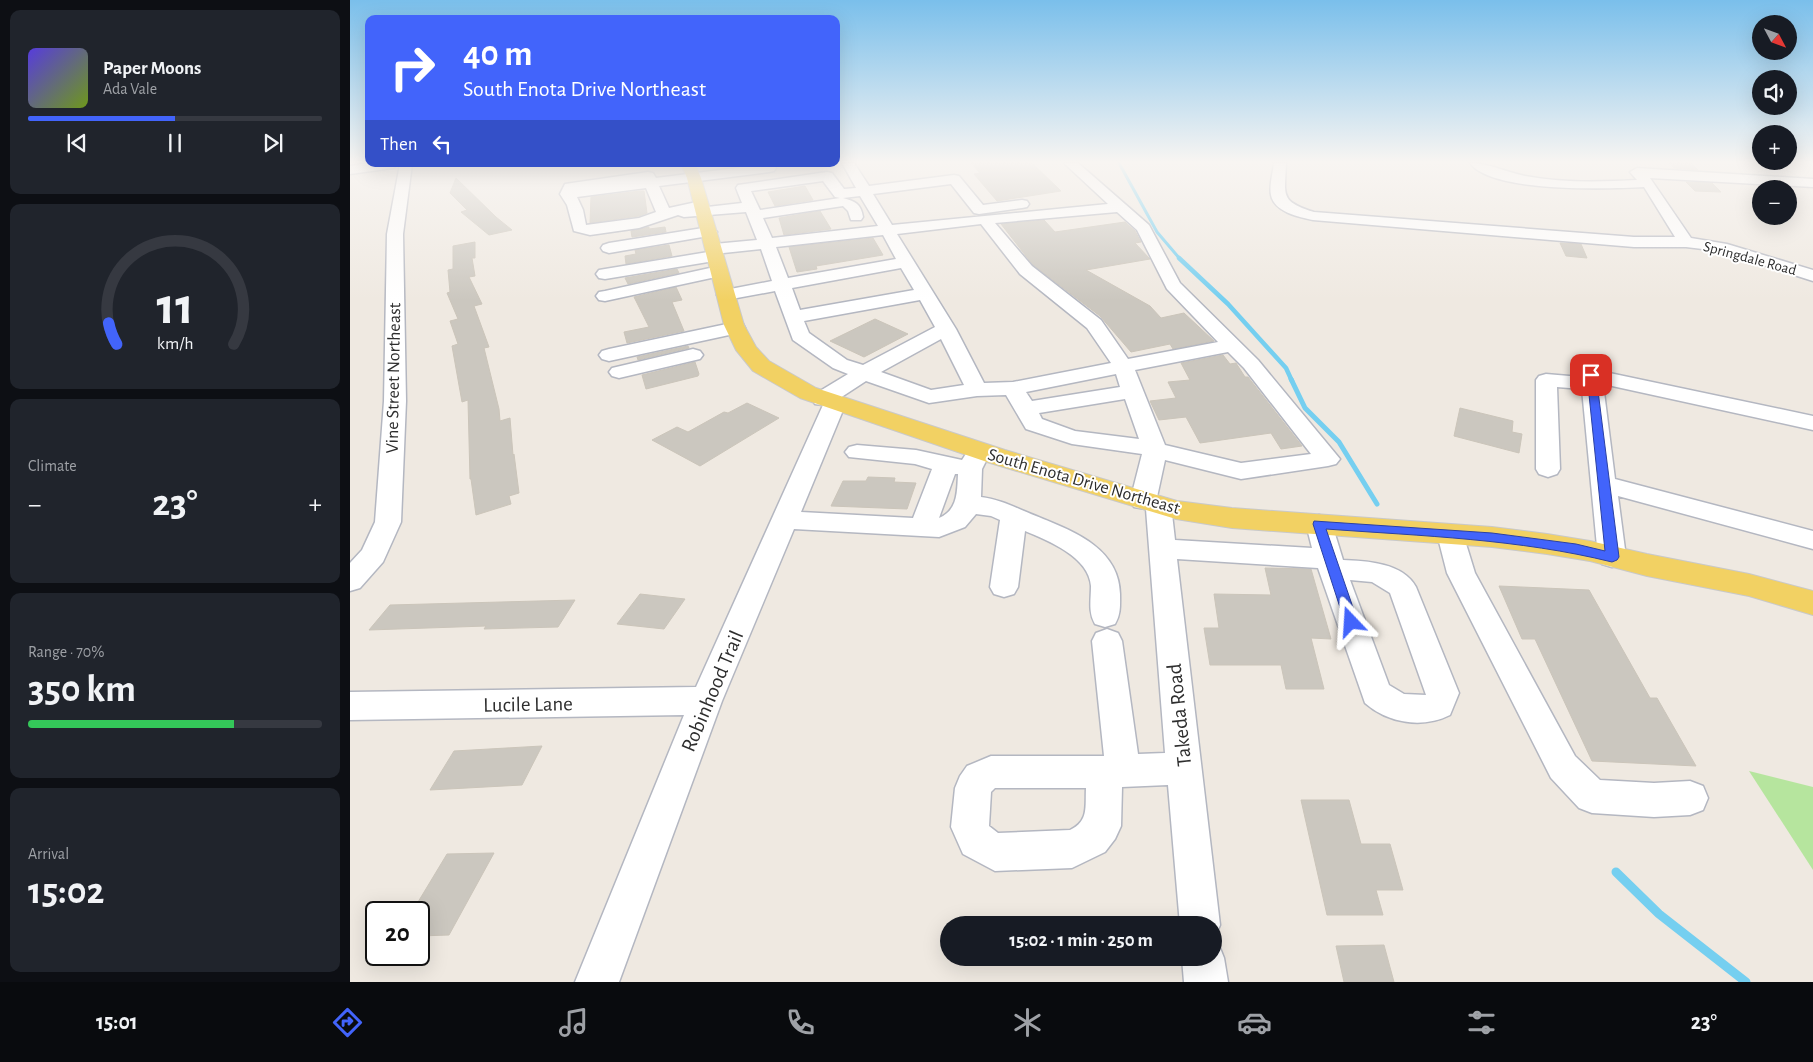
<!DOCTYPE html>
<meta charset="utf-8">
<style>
:root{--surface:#171b24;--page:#20242c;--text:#f1f3f6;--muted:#9ea1a6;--line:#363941;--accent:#4264fb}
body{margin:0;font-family:"Alegreya Sans",sans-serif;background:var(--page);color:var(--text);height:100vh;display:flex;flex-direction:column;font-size:19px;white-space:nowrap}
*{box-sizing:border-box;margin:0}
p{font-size:16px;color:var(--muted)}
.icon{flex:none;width:28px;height:28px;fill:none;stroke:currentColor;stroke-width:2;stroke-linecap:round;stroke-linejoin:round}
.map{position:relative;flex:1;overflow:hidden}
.side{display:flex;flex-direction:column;gap:10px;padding:10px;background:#0d0f14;width:350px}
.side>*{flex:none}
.guide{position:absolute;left:15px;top:15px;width:475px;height:152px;border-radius:10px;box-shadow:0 5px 20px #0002;background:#4264fb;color:#fff;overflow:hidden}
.needle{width:32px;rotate:131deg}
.buttons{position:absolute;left:1402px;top:15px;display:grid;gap:10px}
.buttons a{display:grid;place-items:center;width:45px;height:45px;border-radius:50%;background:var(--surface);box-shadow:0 5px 20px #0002;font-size:25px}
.speed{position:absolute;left:15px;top:901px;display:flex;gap:10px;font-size:25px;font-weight:700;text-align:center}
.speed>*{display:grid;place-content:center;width:65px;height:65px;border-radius:50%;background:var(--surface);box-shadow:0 5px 20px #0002;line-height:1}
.speed .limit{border:2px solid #111;border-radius:8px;background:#fff;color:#111}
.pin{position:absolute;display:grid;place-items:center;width:42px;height:42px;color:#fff;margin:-21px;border-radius:10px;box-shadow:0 2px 8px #0006}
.me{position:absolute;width:55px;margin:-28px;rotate:340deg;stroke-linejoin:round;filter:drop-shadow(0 0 4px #0008)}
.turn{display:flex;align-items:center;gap:18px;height:105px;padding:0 15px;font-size:22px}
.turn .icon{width:65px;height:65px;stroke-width:2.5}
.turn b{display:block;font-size:35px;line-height:42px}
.then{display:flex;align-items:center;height:48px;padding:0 15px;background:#0003;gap:10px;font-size:19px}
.big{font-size:38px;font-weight:700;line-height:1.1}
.side .widget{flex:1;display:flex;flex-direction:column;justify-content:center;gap:8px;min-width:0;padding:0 18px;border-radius:10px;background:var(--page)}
.side .dial{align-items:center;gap:0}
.dial svg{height:130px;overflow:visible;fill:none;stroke:var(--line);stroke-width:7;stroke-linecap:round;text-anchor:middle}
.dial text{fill:var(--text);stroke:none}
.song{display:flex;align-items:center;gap:15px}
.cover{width:60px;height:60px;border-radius:8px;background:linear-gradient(135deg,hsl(250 70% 55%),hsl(80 70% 35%))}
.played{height:5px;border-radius:2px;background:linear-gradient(90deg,var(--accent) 50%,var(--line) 50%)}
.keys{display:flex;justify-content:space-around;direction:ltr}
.heat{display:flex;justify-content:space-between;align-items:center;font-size:28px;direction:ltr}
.charge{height:8px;border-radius:4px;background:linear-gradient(90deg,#34c759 70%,var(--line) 0)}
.trip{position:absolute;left:590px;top:916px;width:282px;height:50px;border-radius:25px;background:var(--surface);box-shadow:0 5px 20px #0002;font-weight:700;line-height:50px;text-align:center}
.tab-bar{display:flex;height:80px;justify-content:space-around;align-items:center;background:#090b0e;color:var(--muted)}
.tab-bar .icon{width:35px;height:35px}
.tab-bar .on{color:var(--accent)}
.tab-bar b{font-size:22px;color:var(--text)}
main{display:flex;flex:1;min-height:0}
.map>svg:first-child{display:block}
</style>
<main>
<section class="side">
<div class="widget">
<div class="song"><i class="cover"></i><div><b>Paper Moons</b><p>Ada Vale</p></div></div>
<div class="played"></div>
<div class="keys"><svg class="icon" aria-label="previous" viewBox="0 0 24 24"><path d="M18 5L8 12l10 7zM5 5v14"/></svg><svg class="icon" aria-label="pause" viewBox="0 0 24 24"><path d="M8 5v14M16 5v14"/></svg><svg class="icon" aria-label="next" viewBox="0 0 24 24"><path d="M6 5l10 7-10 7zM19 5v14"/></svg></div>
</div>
<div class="widget dial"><svg viewBox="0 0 100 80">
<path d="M14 69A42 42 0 1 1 86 69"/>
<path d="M14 69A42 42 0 0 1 9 56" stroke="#4264fb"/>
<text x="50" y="56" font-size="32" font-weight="700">11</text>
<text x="50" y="72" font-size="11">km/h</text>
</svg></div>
<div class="widget"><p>Climate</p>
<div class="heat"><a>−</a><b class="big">23°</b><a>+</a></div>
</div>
<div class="widget"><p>Range · 70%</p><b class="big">350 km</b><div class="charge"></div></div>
<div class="widget"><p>Arrival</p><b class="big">15:02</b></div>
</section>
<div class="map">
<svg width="1463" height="982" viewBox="0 0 1463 982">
<rect width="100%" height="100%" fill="#efe9e1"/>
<path fill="#b6e59e" d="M1399,771L1463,787V870Z"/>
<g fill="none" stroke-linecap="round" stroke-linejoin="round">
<path stroke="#75cff0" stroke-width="3" d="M769,163L807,232L830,259"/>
<path stroke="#75cff0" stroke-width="4.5" d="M829,258L878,304L936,368L942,381"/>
<path stroke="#75cff0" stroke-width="5" d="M941,379L955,408L989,442L1027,504"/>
<path stroke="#75cff0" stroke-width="9" d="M1266,872L1309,914L1396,982"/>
</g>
<path fill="#cbc7bf" stroke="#cbc5ba" d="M621,163H682L711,191L647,201L624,174L630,173Z
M1319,163H1341L1348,170L1324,168Z
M106,178L146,217L162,230L139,235L111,212L117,210L100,193Z
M1336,182L1362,183L1371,192L1345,191Z
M455,186L463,200L425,206L418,192Z
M290,191H294L297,213L289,216L240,223L241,197Z
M470,211L481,229L434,235L429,218Z
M694,220L705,232L775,222L785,231L791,242L785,243L800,259L736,270L800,306L811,318L834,313L864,341L823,349L820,344L781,352L750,316L683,265L651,224Z
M299,227V229L315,227L316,232L282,237L281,231Z
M523,238L533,255L466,266L467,269L447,272L439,247Z
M125,242V258H122L125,276L119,277L132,304L124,306L139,347L134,348L149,409L150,421L160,418L163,455L164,454L169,493L159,496L161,504L126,515L121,479H120L118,400L112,402L102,346L108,344L100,321L108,319L97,293L100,292L98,270L103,269V246Z
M1210,243L1231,244L1237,258L1216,256Z
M319,245L322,256L276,264L275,256L286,254L285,250Z
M327,269L329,273L278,284L275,278Z
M326,287L332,300L322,302L334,331L277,343L274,332L299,327L284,297Z
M525,319L558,334L514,357L480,341Z
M338,346L339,348L288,360L287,357Z
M873,355L880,364L886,363L895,377H898L952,446L931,449L921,433L850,443L836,417L809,420L800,401L826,398L818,382L840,380L831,363Z
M345,362L349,374L348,376L296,389L292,375Z
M397,403L429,418L350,466L302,440L327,427L338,432L374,412L378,413Z
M1110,408L1163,421L1162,432L1172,434L1169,453L1104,436Z
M518,477L545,478L544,482L566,483L557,509L481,506L493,481H516Z
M915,568L961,569L981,639L961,638L974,689H936L931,665H860L854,628H869L864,594L921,595Z
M1149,586L1239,590L1300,698H1307L1346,766L1242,761L1185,639H1172Z
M290,594L335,599L314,629L267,624Z
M225,600L208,627L134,629L136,626L19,630L40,605Z
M192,746L172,785L80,790L104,751Z
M951,800H999L1011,844H1040L1053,890H1026L1033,915H977Z
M144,853L99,935L69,936V912H62L97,854Z
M1034,945L1044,982H994L986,946Z"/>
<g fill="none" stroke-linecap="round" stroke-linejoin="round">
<g stroke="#b4b7c1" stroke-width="3">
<path id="minor" d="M19,163V164H49L43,168L0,174V166Z
M492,163H504L519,186L604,175L609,176L633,205L672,200L677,201L679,204L677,207L672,208L629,214L624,213L601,184L523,194L542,225L758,204L714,163H728L799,225L830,283L908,360L990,459L986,464L978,466L891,479L815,460L807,497L817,499L821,505L825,540L962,548L956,524L960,518L969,515L978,518L982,524L993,560C1018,561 1053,563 1066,587L1109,693L1100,715C1072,729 1038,723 1015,703L968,568L827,559L870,925L864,939V925H830L818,785L772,787L771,826L765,839L755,852L722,868L645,871L613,854L601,827L605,788L610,776L617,766L641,756H754L742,641L746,633L757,629L768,633L772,641L788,754L815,753L796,509L784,507L780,501L792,454L722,444L676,429L656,395L627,396L579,403L516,381L490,398L496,403L451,512L563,518L582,469L565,464L499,457L495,452L499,447L507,445L566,450L612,460L621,446L629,444L637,446L641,451L632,469L631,497C647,499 660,505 674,511C713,528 769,543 770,594C770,605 771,614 765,624L755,627L745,624C738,612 741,600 741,586C739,557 699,541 675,531L668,587L664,594L654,597L644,594L640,587L650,520L641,516L626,514L615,527L589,537L444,529L372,701L269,982H225L334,715L0,720V692L346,687L473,405L465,404L462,399L465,394L498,374L483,368L443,340L425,291L376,300L370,299L367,295L370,291L422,281L411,249L364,254L366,257L364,260L358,262L255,279L249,278L246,274L249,270L255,269L358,252L356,249L358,246L364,244L407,240L396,212L334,217L328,215L289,228L240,235L224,231L217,205L210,194L215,184L298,172L303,173L306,178L419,164L424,165L426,168L424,171L419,172L309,186L319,208L351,201L356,202L357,207L392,203L386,188L388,185L477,172L482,173L494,189L506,188ZM473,181L485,197L490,198L410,210L401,191ZM296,188L306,212L289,218L236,225L233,210L227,197ZM510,196L528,226L422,238L413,218L493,206L498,211L501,220H511L513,217C511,204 505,201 493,198ZM767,212L787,230L817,289L868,342L778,359L751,320L682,266L645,223ZM631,224L670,274L737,328L761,363L663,382L634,383L606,329L547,234ZM533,235L546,259L438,278L426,247ZM551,268L564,290L450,310L442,288ZM570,300L585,327L513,365L497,360L459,333L454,321ZM591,339L614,385L581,390L531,372ZM878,352L894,368L961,454L891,463L815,445L785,370ZM766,374L770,387L682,401L676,392ZM775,399L789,439L725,431L692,419L689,413ZM605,474H608C607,492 608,510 589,518ZM1000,580L1022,582L1040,593L1076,695L1054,694L1039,685ZM645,788H736C735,807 739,821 720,830L648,833L639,826L641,792Z
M924,163H936C935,195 929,201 964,212L1284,237H1325L1294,187C1258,189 1142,193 1120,163C1138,163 1156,172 1175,176C1212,183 1250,182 1287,180L1280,172L1287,168L1463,179V187L1300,178L1341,238L1377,244L1463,270V281L1369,251L1336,247H1284L963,220C949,217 924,212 921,195C919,185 923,173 924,163Z
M50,164H62L53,234L56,401L51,522L33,562L10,588L0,591V563L12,550L25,522L34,401L37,234Z
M359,227L364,229L367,232L364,235L259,253L253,251L251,248L253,245L259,243Z
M369,266L375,267L377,271L375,275L255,301L249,300L246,296L249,292L255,291Z
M386,322L393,324L395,328L393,332L259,361L252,359L249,355L252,351L259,349Z
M343,349L350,351L353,355L350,359L269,378L262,376L259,372L262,368Z
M1241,367L1250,371L1463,416V430L1253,384L1265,479L1463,531V549L1268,496L1276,557L1272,564L1262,567L1252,564L1248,557L1232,389L1207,387L1210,469L1207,474L1198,477L1189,474L1186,469V380L1189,376L1196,374L1231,377V373L1234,369Z
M1100,525L1109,528L1113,534L1125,573L1225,756L1250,780L1304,783L1340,781L1353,786L1358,798L1353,810L1340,815L1304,817L1242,813L1229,808L1201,778L1097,573L1087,534L1091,528Z
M864,941L868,943L874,958L878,982H834L832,958H864Z"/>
</g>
<g stroke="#c9c9c9" stroke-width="2">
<path id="major" d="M331,164H345L351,178L394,325L406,347L419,361L466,388L655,450L827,501L882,508L1142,527L1197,534L1240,541L1297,554L1399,574L1463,591V615L1399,596L1297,576L1240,561L1197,554L1142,547L882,528L826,519L637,462L450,398L403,371L386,350L374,325L337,178Z"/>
</g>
<use href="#minor" fill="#fff" fill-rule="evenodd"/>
<use href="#major" fill="#f2d163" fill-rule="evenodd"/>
</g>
<linearGradient id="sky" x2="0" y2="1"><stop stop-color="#7abfeb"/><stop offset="0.54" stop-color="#f8f5f2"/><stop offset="1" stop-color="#f8f5f2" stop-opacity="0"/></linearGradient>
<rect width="1463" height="300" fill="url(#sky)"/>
<path fill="#4264fb" stroke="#2b41a3" d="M1241,372L1246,375L1269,557L1267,560L1262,562C1169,539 1072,536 976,529L1008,622L1006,626L1001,627L996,626L963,524L964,521L1142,533L1226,544L1255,551L1237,375Z"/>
<g text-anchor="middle" stroke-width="4" stroke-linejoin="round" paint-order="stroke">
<g font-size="15" fill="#2e2e2e" stroke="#fff">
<text transform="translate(1400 258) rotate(15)" y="5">Springdale Road</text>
</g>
<g font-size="18" fill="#2e2e2e" stroke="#fff">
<text transform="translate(43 378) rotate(-89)" y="6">Vine Street Northeast</text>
<text transform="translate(734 481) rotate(16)" y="6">South Enota Drive Northeast</text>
</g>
<g font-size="21" fill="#2e2e2e" stroke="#fff">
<text transform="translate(362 691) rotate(-67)" y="7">Robinhood Trail</text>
<text transform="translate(178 704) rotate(-1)" y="7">Lucile Lane</text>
<text transform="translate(829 715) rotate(-96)" y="7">Takeda Road</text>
</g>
</g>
</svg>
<div class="buttons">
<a><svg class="needle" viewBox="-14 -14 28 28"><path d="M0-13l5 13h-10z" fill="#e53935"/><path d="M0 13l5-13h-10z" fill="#9ea1a6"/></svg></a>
<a><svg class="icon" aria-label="sound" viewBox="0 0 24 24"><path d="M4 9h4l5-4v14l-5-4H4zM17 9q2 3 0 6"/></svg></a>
<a>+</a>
<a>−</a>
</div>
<div class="speed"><div class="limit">20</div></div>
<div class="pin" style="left:1241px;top:375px;background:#d93025"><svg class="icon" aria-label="arrive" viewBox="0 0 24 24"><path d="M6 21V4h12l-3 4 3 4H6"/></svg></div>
<svg class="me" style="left:1001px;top:622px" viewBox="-20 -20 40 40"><path d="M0-17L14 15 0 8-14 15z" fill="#4264fb" stroke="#fff" stroke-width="4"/></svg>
<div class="trip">15:02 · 1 min · 250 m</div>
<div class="guide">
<div class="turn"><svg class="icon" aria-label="right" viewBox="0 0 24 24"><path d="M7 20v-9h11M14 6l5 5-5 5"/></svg><div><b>40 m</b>South Enota Drive Northeast</div></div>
<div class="then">Then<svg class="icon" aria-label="left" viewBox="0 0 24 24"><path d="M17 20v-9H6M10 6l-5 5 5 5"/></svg></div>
</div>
</div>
</main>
<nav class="tab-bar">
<b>15:01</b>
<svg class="icon on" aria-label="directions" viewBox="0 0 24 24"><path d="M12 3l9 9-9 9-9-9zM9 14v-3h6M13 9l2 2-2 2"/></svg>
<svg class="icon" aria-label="music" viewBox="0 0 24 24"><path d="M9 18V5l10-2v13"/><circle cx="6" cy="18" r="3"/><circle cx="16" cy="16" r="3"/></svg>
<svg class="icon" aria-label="phone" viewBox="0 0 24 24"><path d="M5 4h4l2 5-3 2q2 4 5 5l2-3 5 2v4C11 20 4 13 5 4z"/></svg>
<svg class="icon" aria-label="climate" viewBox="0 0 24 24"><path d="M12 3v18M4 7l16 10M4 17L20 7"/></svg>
<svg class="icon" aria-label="car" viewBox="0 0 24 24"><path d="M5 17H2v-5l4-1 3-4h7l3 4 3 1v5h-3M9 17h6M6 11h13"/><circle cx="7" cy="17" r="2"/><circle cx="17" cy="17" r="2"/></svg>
<svg class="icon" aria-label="filters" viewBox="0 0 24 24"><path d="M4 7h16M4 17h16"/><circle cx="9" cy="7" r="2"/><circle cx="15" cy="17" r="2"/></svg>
<b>23°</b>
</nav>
